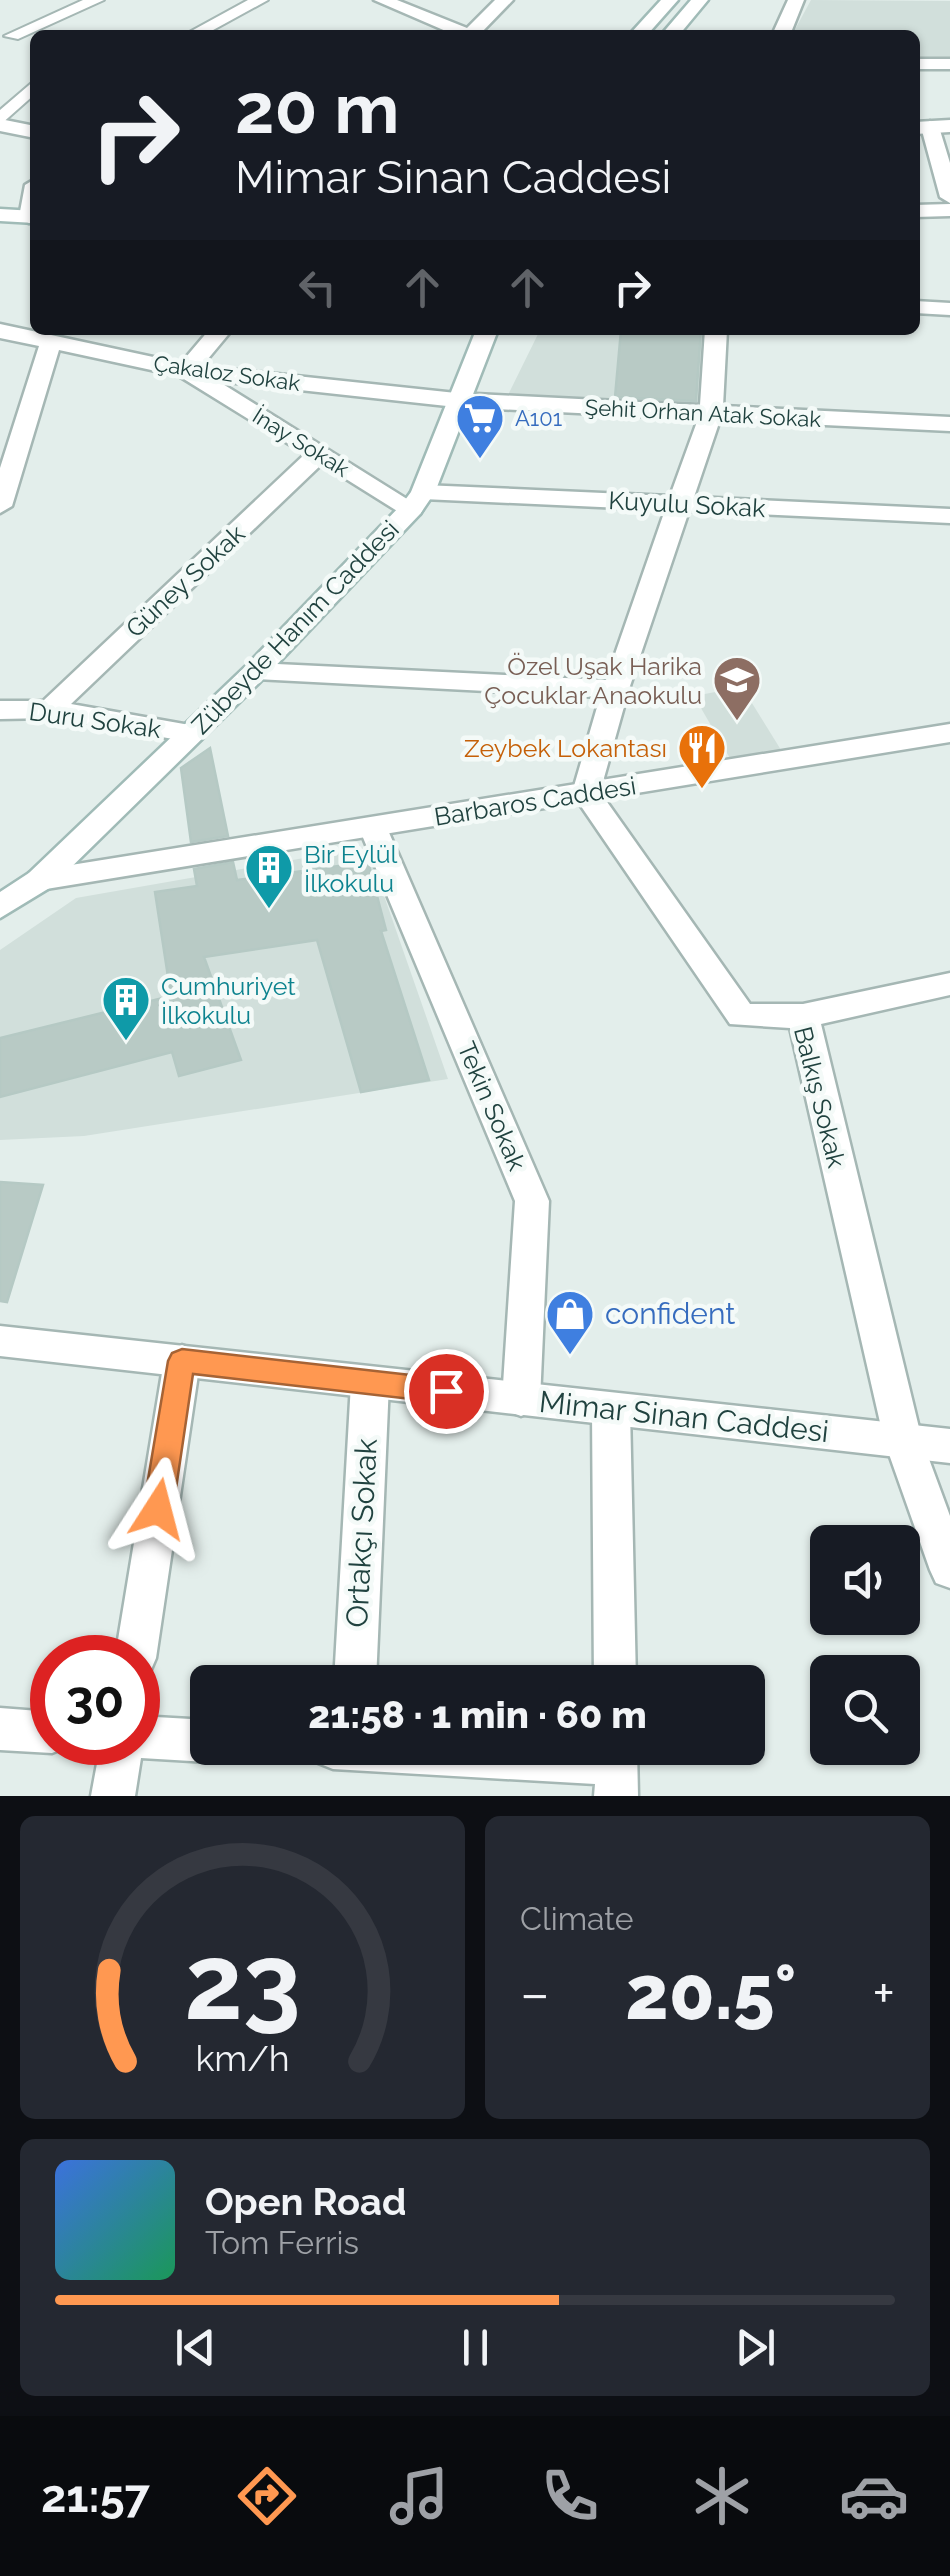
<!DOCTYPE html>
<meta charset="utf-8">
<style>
:root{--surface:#171b24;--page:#242831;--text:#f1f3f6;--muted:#9ea1a6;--line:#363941;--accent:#ff9851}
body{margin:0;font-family:Raleway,sans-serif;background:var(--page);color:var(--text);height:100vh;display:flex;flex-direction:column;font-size:38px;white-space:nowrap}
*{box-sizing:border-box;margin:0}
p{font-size:32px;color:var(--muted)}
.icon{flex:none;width:55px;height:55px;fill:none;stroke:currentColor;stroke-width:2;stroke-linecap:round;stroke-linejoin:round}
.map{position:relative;height:1796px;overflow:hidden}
.details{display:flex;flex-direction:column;gap:20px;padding:20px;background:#0d0f14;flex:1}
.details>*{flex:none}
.top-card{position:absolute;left:30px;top:30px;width:890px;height:305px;border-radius:15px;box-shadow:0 2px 8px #0004;background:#171b24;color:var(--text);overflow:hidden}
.tools{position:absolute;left:810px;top:1525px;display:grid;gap:20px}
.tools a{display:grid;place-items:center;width:110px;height:110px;border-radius:15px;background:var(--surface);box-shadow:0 2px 8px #0004;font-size:50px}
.speed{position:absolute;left:30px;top:1635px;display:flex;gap:20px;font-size:50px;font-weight:700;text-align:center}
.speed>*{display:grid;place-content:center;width:130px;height:130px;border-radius:50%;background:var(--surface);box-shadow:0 2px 8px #0004;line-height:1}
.speed .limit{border:15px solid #d22;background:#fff;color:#111}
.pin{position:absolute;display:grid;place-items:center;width:85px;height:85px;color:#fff;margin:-42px;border:5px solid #fff;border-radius:50%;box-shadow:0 2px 10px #0007}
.me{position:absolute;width:110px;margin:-55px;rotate:9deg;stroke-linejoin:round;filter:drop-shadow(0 0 8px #0008)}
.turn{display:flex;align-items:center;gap:35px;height:210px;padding:0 40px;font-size:45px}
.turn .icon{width:130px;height:130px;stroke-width:2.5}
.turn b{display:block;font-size:70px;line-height:85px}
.lanes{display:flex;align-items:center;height:95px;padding:0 40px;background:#0003;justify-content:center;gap:50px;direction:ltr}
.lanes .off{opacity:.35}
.big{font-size:75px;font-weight:800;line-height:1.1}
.details .widget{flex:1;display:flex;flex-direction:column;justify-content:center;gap:15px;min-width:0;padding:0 35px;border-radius:15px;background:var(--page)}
.details .dial{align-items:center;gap:0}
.dial svg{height:260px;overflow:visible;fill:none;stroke:var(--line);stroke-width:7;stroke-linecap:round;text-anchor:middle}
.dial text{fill:var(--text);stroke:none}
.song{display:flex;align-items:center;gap:30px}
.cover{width:120px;height:120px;border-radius:15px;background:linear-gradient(135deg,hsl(220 70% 55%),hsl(150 70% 35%))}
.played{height:10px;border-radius:5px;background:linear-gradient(90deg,var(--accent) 60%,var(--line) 60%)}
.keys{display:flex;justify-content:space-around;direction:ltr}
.heat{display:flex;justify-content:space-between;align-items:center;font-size:55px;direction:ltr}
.details .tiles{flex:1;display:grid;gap:20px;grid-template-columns:1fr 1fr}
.widget:last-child{grid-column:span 2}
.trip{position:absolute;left:190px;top:1665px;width:575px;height:100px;border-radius:15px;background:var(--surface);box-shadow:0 2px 8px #0004;font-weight:800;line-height:100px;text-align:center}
.tabs{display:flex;height:160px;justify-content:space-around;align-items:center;background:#090b0e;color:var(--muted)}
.tabs .icon{width:70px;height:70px}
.tabs .active{color:var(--accent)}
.tabs b{font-size:45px;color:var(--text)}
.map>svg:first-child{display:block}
</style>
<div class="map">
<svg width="950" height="1796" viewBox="0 0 950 1796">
<rect width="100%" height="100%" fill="#e3eeeb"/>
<path fill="#d1dfdb" d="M811,0L950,1V58L915,59V35H792Z
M540,330H710L706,406L507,397Z
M742,687L781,750L731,760L694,696Z
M367,847L448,1079L84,1136L0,1140V950L76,898Z"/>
<path fill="#b8cac5" stroke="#b5c9c4" stroke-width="2.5" d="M621,330H701L696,401L615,397Z
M210,748L228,836L191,842L181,768Z
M233,862L237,880L368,862L386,930L381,931L429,1080L361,1092L317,940L204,957L241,1060L179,1076L172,1052L0,1097V1038L171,996L155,892L197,886L194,869Z
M0,1182L43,1185L7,1302L0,1301Z"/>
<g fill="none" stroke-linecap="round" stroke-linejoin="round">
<g stroke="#a5b7b4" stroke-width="4">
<path id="pedestrian" d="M83,0H104L18,39L4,36Z
M248,0H268L204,35H184Z
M35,80V94L0,125V110Z"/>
</g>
<g stroke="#a5b7b4" stroke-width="5">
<path id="minor" d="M374,0H397L467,28L495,0H513L479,35H455Z
M788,0H804L790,35H772Z
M915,59H950V69H915Z
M0,119L35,126V138L0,131Z
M930,121L939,127L950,163V203L940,197L921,127Z
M35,179V222L29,223L19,217L25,185Z
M950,204V216L915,217V205Z
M915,301L950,303V315L915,313Z
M0,324L181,363L209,330H232L202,366L456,393L700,405L705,330H727L723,406L950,417V431L720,420L694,497L950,509V523L689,511L629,689L600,792L750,1004H803L950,973V995L821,1024L922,1440L950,1516V1588L936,1583L930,1570L884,1440L790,1028L730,1024L572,793L600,697L256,679L243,671L256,663L606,680L665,510L423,499L411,492L423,485L670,496L698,419L456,407L218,381L423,509L420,514H402L322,464L71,704L201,727L205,733L201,739L191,742L50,718L0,719V701H43L305,454L179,376L59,350L12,506L0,513V468L39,346L0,338Z
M373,818L383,821L387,828L549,1201L540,1400L534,1411L521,1416L508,1411L502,1400L515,1201L359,828L363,821Z
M182,1345L195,1350L200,1361L156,1658L150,1672L138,1677V1658H115L164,1361L169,1350Z
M370,1367L383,1372L389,1383L376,1682H334L351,1383L357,1372Z
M611,1394L624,1398L630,1410L636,1682H594L592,1410L598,1398Z
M0,1708L52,1712V1742H69L67,1747L52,1753L0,1750Z
M138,1716L208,1720V1748H226L223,1756L208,1762L141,1758L135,1796H91L101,1742H138Z
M312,1748H637L638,1796H594L595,1784L333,1769L318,1763Z"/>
</g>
<g stroke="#a5b7b4" stroke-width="5">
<path id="tertiary" d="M950,120V132L915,134V122Z
M950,724V742L40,890L29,887L25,880L29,873L40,870Z
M0,1326L950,1429V1463L0,1356Z"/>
</g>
<g stroke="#a0bbb7" stroke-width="5">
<path id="secondary" d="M661,0H678L647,35H629Z
M691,0H708L679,35H661Z
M0,209L35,211V223L0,221Z
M476,330H498L435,492L420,514L265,677L51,887L0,918V892L29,873L247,665L402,504L411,492Z"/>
</g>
<use href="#pedestrian" fill="#fff" fill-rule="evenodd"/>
<use href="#minor" fill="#fff" fill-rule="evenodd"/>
<use href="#tertiary" fill="#fff" fill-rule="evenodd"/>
<use href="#secondary" fill="#fff" fill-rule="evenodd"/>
</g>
<path fill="#ff9851" stroke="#a66335" stroke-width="2.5" d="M182,1349L446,1379L455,1382L460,1391L455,1400L446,1403L193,1374L173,1509L169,1519L158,1523L148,1519L143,1509L168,1361L172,1353Z"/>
<defs>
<g id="supermarket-pin" transform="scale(2.5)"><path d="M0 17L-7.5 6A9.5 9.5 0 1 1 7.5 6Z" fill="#3f7fe0" stroke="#f4faf8"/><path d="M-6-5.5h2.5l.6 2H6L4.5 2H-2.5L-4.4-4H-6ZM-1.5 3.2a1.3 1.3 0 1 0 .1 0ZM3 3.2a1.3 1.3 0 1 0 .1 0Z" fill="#fff"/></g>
<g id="school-pin" transform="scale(2.5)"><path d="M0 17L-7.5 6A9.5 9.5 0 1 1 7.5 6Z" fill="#8d6e63" stroke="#f4faf8"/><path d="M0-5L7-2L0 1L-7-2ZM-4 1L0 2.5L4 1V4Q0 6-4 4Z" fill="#fff"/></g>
<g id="restaurant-pin" transform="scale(2.5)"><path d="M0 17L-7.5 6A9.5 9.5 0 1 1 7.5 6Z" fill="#e8710a" stroke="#f4faf8"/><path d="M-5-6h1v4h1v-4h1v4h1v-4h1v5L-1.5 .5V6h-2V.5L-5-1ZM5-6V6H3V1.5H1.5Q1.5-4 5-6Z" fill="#fff"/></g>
<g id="building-pin" transform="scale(2.5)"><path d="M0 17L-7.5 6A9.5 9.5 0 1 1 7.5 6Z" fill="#0f9aa8" stroke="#f4faf8"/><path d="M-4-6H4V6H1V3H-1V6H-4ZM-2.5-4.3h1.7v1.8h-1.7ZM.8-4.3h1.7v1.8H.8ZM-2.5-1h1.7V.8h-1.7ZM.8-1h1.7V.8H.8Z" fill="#fff"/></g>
<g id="shop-pin" transform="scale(2.5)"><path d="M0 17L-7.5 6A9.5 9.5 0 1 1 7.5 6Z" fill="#3f7fe0" stroke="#f4faf8"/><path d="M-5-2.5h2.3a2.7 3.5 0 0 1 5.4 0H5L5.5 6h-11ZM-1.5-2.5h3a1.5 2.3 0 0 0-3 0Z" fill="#fff"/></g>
</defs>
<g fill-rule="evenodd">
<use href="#supermarket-pin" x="480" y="418"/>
<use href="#school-pin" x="737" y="680"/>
<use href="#restaurant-pin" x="702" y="748"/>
<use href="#building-pin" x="269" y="868"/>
<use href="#building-pin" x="126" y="1000"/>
<use href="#shop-pin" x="570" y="1314"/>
</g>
<g text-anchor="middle" stroke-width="9" stroke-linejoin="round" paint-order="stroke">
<g font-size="22" fill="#20423f" stroke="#f4faf8">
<text transform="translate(227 373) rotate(8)" y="8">Çakaloz Sokak</text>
<text transform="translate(703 413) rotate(3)" y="8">Şehit Orhan Atak Sokak</text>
<text transform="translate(301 442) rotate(32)" y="8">İnay Sokak</text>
</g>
<g font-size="22" fill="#366cbe" stroke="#f4faf8" text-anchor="start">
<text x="515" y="426">A101</text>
</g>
<g font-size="25" fill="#20423f" stroke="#f4faf8">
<text transform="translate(687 504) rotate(3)" y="9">Kuyulu Sokak</text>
<text transform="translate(185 581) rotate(-43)" y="9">Güney Sokak</text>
<text transform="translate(295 627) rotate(-46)" y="9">Zübeyde Hanım Caddesi</text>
<text transform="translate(95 720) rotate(8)" y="9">Duru Sokak</text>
<text transform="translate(535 801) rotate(-9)" y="9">Barbaros Caddesi</text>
<text transform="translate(820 1097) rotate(76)" y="9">Balkış Sokak</text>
<text transform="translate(492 1106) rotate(67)" y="9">Tekin Sokak</text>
</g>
<g font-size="25" fill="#785e54" stroke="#f4faf8" text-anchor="end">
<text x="702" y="675">Özel Uşak Harika<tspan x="702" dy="29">Çocuklar Anaokulu</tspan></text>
</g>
<g font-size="25" fill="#c56008" stroke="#f4faf8" text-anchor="end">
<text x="667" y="757">Zeybek Lokantası</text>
</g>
<g font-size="25" fill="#0d838f" stroke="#f4faf8" text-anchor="start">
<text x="304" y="863">Bir Eylül<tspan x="304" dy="29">İlkokulu</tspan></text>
<text x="161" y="995">Cumhuriyet<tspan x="161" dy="29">İlkokulu</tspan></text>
</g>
<g font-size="30" fill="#366cbe" stroke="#f4faf8" text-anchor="start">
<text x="605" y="1324">confident</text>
</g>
<g font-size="30" fill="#20423f" stroke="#f4faf8">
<text transform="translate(684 1417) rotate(6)" y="10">Mimar Sinan Caddesi</text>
<text transform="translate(362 1533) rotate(-87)" y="10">Ortakçı Sokak</text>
</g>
</g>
</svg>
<div class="tools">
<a><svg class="icon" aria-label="sound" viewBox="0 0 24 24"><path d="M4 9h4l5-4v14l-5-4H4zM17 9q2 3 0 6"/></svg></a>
<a><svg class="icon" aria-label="search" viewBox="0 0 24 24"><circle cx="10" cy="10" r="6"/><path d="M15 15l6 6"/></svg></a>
</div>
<div class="speed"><div class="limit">30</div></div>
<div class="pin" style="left:446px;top:1391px;background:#d93025"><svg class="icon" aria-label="arrive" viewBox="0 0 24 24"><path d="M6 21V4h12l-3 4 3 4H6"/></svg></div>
<svg class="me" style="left:158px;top:1509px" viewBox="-20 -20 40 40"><path d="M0-17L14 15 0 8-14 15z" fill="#ff9851" stroke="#fff" stroke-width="4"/></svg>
<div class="trip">21:58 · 1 min · 60 m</div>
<div class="top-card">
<div class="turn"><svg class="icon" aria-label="right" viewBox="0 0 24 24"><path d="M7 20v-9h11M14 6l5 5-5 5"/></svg><div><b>20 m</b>Mimar Sinan Caddesi</div></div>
<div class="lanes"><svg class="icon off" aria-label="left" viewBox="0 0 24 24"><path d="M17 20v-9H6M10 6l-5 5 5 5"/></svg><svg class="icon off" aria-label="ahead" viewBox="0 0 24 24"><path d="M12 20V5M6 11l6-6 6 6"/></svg><svg class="icon off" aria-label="ahead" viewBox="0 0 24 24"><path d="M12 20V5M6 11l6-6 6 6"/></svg><svg class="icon" aria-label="right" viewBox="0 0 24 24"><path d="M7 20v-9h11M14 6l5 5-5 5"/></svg></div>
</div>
</div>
<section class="details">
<div class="tiles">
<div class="widget dial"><svg viewBox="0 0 100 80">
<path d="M14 69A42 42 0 1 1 86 69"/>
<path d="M14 69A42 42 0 0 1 9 41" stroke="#ff9851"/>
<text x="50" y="56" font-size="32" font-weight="700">23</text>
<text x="50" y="72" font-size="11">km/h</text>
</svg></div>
<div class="widget"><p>Climate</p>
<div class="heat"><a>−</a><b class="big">20.5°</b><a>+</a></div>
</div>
<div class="widget">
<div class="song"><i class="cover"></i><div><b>Open Road</b><p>Tom Ferris</p></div></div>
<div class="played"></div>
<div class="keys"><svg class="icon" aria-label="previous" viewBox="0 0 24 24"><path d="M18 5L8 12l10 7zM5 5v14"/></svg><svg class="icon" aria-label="pause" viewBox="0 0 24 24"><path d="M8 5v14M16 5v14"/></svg><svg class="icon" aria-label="next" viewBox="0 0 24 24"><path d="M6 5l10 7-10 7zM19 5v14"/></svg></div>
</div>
</div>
</section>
<nav class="tabs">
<b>21:57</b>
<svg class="icon active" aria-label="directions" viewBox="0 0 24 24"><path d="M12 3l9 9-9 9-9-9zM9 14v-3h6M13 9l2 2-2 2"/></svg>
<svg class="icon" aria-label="music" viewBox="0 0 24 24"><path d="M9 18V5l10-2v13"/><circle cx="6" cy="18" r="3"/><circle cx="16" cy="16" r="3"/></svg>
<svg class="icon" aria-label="phone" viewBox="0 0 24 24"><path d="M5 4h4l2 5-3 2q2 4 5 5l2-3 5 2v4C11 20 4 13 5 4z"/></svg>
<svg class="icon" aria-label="climate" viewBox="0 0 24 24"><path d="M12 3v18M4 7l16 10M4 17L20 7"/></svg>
<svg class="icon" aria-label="car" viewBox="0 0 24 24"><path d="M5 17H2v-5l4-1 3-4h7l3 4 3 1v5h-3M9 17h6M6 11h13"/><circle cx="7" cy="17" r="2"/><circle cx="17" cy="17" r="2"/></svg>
</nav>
